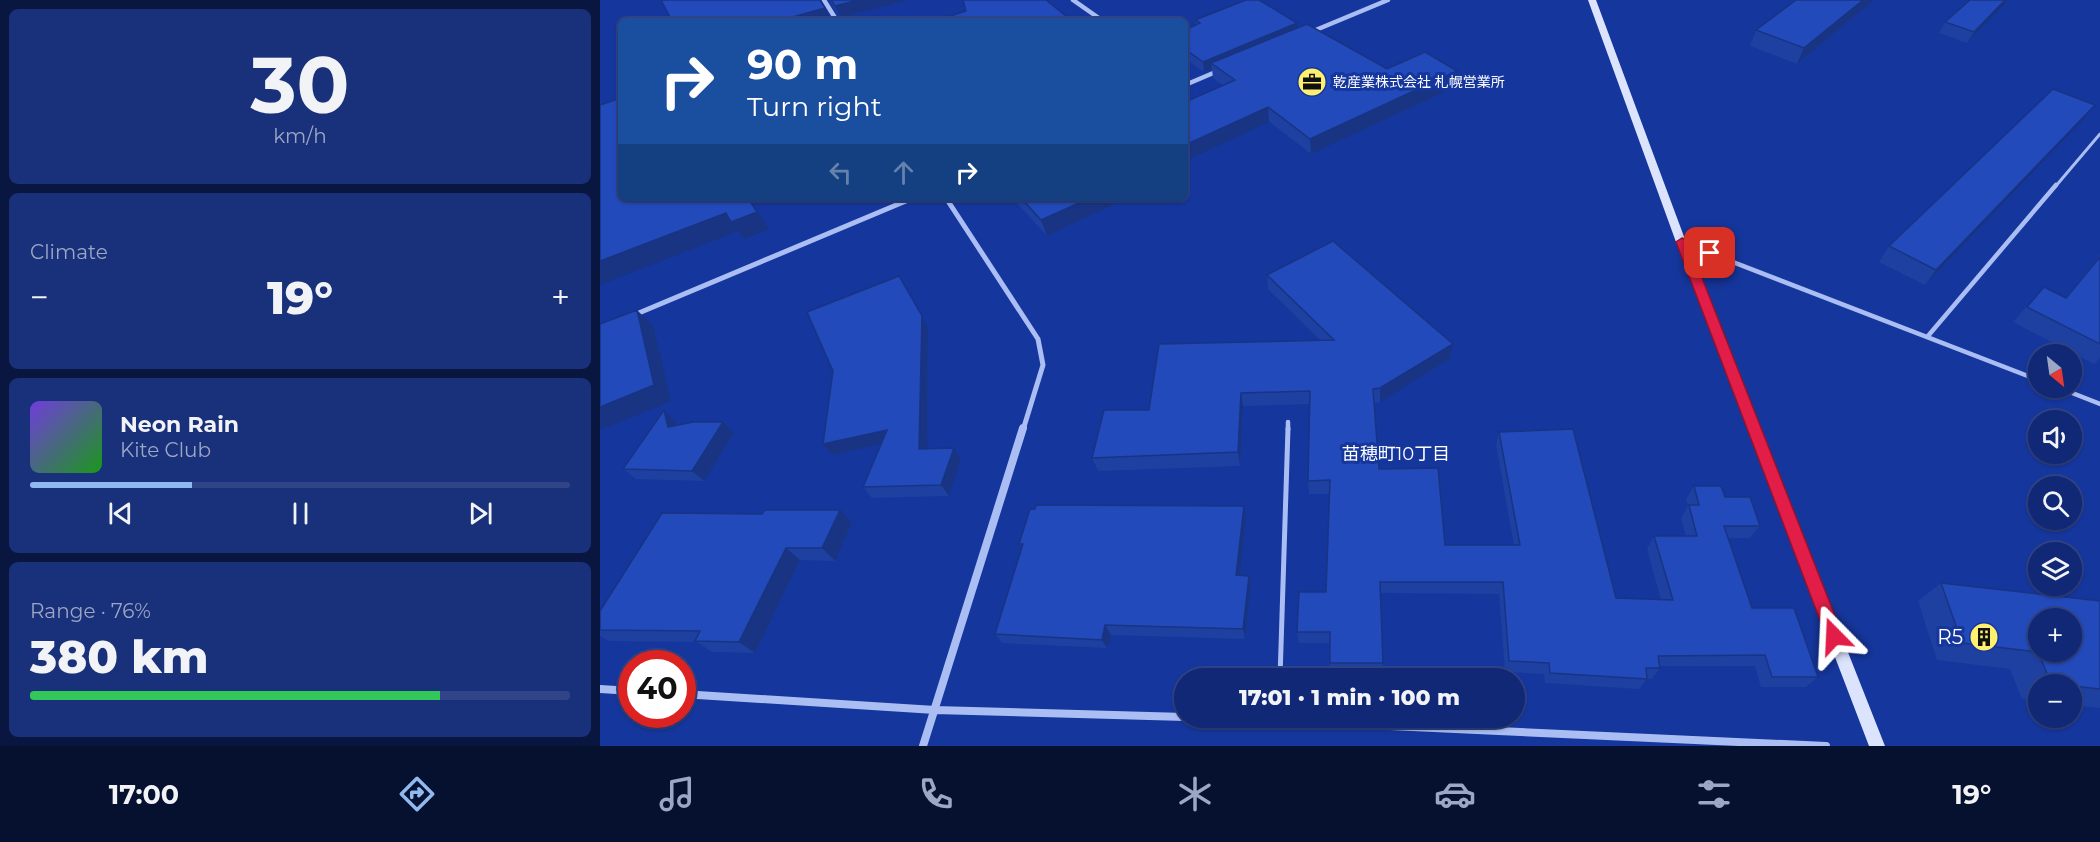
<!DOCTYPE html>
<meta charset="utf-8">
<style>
:root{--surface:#102875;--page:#19307a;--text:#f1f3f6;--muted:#9ca6c5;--line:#304487;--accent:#90b9f0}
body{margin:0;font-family:Montserrat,"Noto Sans JP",sans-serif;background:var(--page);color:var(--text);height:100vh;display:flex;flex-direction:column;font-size:22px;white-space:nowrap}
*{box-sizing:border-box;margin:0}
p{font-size:20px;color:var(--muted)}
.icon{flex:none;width:33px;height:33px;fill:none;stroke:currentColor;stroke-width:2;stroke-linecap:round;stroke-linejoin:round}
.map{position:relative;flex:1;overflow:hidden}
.panel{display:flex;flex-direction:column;gap:9px;padding:9px;background:#091640;width:600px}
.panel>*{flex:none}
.hud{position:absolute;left:18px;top:18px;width:570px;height:183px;border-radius:9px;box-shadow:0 2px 4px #0004,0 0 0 2px var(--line);background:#1a4fa0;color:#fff;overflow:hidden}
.needle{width:39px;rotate:151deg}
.controls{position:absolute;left:1428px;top:344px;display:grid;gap:12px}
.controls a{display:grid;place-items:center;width:54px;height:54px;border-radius:50%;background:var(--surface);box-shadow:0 2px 4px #0004,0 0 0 2px var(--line);font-size:30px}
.speed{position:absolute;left:18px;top:650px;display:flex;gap:12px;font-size:30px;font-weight:700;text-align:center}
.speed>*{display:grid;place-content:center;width:78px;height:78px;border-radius:50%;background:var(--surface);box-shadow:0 2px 4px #0004,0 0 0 2px var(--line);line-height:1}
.speed .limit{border:9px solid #d22;background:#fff;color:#111}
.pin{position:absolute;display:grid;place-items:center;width:51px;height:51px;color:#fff;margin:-26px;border-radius:12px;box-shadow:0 3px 9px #0006}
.me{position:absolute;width:66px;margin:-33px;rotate:339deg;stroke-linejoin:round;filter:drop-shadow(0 0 4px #0008)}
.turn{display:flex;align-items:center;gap:21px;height:126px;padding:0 30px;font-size:27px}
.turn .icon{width:78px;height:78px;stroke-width:2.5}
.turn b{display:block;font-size:42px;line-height:51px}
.lanes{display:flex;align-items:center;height:57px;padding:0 30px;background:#0003;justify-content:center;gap:30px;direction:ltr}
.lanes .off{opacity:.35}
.big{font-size:45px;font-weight:800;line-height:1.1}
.panel .card{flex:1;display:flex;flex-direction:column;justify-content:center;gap:9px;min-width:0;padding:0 21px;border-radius:9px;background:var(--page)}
.panel .dial{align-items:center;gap:0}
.dial b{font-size:78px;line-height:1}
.song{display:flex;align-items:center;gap:18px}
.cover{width:72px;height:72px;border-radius:9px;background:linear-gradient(135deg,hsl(260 70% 55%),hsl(120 70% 35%))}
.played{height:6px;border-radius:3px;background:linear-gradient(90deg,var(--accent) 30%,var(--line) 30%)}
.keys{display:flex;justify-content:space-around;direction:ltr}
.heat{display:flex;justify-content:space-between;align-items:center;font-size:33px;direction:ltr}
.charge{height:9px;border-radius:4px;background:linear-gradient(90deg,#34c759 76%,var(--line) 0)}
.trip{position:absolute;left:574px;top:668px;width:351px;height:60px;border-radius:30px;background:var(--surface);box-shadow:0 2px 4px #0004,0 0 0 2px var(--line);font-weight:800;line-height:60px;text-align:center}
.tabs{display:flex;height:96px;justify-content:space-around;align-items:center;background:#06102f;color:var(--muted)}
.tabs .icon{width:42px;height:42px}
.tabs .selected{color:var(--accent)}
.tabs b{font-size:27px;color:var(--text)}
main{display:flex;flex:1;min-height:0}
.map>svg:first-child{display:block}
</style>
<main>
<section class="panel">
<div class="card dial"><b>30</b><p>km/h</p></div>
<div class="card"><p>Climate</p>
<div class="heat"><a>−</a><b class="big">19°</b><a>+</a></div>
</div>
<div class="card">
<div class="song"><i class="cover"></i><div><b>Neon Rain</b><p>Kite Club</p></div></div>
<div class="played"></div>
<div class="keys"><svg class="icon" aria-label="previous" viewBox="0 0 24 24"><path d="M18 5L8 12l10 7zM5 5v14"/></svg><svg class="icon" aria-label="pause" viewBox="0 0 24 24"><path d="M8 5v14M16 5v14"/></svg><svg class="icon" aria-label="next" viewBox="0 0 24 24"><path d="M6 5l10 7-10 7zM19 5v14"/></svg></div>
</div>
<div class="card"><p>Range · 76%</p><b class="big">380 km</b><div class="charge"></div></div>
</section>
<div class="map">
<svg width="1500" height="746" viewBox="0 0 1500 746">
<rect width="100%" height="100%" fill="#15369c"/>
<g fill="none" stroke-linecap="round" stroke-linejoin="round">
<path stroke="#abbef3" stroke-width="3" d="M1455,187L1500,134"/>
<path stroke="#abbef3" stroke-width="4.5" d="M1081,242L1438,380
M1328,336L1456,185
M1457,387L1500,404
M688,430V422"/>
<path stroke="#abbef3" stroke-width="5" d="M680,678L688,428"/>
<path stroke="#abbef3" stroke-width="4.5" d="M224,0L237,21
M473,0L503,21
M711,32L788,0
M585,85L618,71"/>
<path stroke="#abbef3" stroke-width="5" d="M346,198L438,339L443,365L423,430
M34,315L313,198"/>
<path stroke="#abbef3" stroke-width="8" d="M0,689L32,691
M82,694L335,710L585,717
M592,717L1226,746
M323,746L423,428"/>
<path fill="#dbe3fd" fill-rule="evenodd" d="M988,0H996L1086,242L1285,746H1269L1076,242Z"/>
</g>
<path fill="#1e40a1" d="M229,0H308L241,18Z
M1196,0H1274L1197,64L1150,46L1156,30Z
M1370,0H1409L1367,43L1339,33L1345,22Z
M595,20L698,28L787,69L857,71L855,87L711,154L613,78L612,69L604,72L585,59V30L596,25Z
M1483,120L1325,285L1279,262L1289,246Z
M412,198H528L447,236Z
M1500,255V358L1494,364L1413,322L1444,287L1465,298Z
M667,275L853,344L851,358L780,402L774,403L779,469L845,545H914L896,445L899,432L1016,598L1061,600L1047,549L1054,536H1086L1081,518L1088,506L1086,499L1094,486L1125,497L1160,526L1150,538H1129L1152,608L1218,677L1206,687H1161L1155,666H1060V668L1052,679H1047L1039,689L945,683L944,674L905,672L899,594L780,593L783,663L782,673L730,674V643H699L697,632L726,592L730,494H709L708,481L710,404L643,406L640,466L498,471L492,458L549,410L720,340L668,289Z
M328,328L327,449L361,459L349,496L272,498L263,487L281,444L232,455L223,444Z
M76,422L77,425L123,422L134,433L104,481L36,479L23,469Z
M644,506L646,516L640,575L649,576L651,585L645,639L511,635L507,648L402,643L395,634L422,547L419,544Z
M252,523L235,561L200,560L155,653L112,652L97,642L8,641L0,636V611Z
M1341,583L1500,601V708L1472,705V684H1438V701L1422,699L1410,669L1337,660L1318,601Z"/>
<path fill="#183483" d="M258,0H308L241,18L235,6Z
M1263,0H1274L1197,64L1204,48Z
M1405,0H1409L1367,43L1374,32Z
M225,8L231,21H178Z
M697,23L698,33L611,63L612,69L604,72L603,62Z
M857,71L855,87L711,154L710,139Z
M1495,105L1483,120L1325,285L1336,270Z
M668,107L669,122L585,161V145Z
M148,198L169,229L144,239L138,231L0,285V261L126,213Z
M490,198H528L447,236L441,220Z
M299,276L328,328L327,460L319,449Z
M37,310L53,326L71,401L0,430V407Z
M853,344L851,358L780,402V388Z
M641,393L643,406L640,466L638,452Z
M64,410L76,422L80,438L68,427Z
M123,422L134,433L104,481L92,471Z
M287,430L295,441L232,455L223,444Z
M354,448L361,459L349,496L341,485Z
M644,506L646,516L639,585L636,575Z
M240,510L252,523L235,561L222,548Z
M186,548L200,560L155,653L139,642Z
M649,576L651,585L645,639L643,629Z
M505,625L511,635L507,648L502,640Z"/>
<path fill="#234abb" stroke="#183483" stroke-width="1.5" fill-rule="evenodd" d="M61,0H220L225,8L178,21H72Z
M231,0H258L235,6Z
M363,0H446L472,21H335L366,11Z
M646,0H659L697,23L603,62L585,49V30L600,23L595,20Z
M1196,0H1263L1204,48L1156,30Z
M1370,0H1405L1374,32L1345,22Z
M707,24L787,69L825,52L857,71L710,139L668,107L585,145V102L635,80L611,63Z
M1453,89L1495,105L1336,270L1289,246Z
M21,98V198H148L157,212L131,222L126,213L0,261V105Z
M421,198H490L441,220Z
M733,241L853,344L780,388L773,389L779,469L838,468L845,545H920L899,432L973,429L1016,598L1073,600L1054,536H1097L1089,505H1099L1094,486H1121L1125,497H1150L1160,526H1124L1152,608H1194L1218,677H1172L1165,655L1058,656L1060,668H1046L1047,679L950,673L949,663L909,661L903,582H780L783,663H730V632H697L699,592H726L730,480L708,481L710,391L641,393L638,452L492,458L504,410H549L559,344L734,340L667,275Z
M1500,257V344L1427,307L1444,287L1466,298Z
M299,276L322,316L319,449L354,448L341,485L263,487L287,430L223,444L233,371L207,312Z
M37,310L54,385L0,407V324Z
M64,410L68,427L93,422H123L92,471L23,469Z
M436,505L644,506L636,575L649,576L643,629L505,625L502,640L395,634L423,544H419L430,509H435Z
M165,510H240L222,548H186L139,642L95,641L100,631L0,630V611L62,513L162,514Z
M1341,583L1500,601V689L1472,686V684L1451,683L1438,652L1362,643ZM1438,618H1472V651H1438Z"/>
<path fill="#e11d48" stroke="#92132f" stroke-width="1.5" d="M1082,238L1116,253L1110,257L1091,250L1243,636L1240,642L1234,645L1228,642L1226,636L1076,242Z"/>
<defs>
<g id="office-disc" transform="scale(1.5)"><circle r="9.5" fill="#fff16d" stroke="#15369c"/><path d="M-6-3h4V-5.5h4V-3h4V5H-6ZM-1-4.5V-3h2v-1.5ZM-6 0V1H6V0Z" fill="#111"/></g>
<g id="building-disc" transform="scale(1.5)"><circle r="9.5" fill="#fff16d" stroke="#15369c"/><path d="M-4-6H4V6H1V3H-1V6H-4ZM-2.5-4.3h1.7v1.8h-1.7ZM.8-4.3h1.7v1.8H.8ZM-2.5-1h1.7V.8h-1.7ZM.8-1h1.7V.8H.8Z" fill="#111"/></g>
</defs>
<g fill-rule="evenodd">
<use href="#office-disc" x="712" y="82"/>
<use href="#building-disc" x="1384" y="637"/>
</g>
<g text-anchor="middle" stroke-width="6" stroke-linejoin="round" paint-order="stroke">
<g font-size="14" fill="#fff" stroke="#15369c" text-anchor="start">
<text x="733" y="87">乾産業株式会社 札幌営業所</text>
</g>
<g font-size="18" fill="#fff" stroke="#15369c">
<text x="796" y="460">苗穂町10丁目</text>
</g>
<g font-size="20" fill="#fff" stroke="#15369c" text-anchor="end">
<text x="1363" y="644">R5</text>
</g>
</g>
</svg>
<div class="controls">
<a><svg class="needle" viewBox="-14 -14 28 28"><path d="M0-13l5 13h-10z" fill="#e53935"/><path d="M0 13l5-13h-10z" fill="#9ca6c5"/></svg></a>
<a><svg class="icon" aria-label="sound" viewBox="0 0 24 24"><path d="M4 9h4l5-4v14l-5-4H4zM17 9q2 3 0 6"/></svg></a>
<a><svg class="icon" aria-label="search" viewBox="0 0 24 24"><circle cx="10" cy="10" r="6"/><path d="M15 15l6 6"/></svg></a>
<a><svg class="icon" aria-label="layers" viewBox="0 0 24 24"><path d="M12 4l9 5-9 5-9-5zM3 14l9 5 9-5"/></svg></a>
<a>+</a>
<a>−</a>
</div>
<div class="speed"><div class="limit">40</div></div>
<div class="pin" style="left:1110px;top:253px;background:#d93025"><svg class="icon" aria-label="arrive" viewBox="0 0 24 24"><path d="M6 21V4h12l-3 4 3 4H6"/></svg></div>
<svg class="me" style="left:1234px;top:636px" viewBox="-20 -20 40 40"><path d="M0-17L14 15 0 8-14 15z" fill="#e11d48" stroke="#fff" stroke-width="4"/></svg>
<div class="trip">17:01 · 1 min · 100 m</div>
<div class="hud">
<div class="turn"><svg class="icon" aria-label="right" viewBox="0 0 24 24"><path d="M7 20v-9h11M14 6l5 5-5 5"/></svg><div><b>90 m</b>Turn right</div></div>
<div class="lanes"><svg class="icon off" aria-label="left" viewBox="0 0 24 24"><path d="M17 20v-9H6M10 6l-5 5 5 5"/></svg><svg class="icon off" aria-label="ahead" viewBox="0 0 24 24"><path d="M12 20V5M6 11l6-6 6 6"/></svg><svg class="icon" aria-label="right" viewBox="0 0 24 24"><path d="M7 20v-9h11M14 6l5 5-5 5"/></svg></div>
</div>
</div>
</main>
<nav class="tabs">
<b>17:00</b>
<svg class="icon selected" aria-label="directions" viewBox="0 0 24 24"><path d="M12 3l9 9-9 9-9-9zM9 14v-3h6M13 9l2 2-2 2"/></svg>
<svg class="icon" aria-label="music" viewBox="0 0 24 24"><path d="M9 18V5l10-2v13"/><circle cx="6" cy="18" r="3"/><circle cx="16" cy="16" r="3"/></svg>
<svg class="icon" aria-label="phone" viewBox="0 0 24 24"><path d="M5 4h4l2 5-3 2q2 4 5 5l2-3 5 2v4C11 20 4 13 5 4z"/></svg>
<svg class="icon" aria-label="climate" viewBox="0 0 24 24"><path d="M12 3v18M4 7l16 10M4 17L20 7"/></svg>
<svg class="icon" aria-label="car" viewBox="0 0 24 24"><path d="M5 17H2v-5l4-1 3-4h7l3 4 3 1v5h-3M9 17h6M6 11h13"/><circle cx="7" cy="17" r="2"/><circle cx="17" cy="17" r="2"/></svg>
<svg class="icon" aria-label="filters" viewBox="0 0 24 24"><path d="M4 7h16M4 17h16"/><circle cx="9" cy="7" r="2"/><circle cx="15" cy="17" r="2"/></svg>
<b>19°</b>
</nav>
